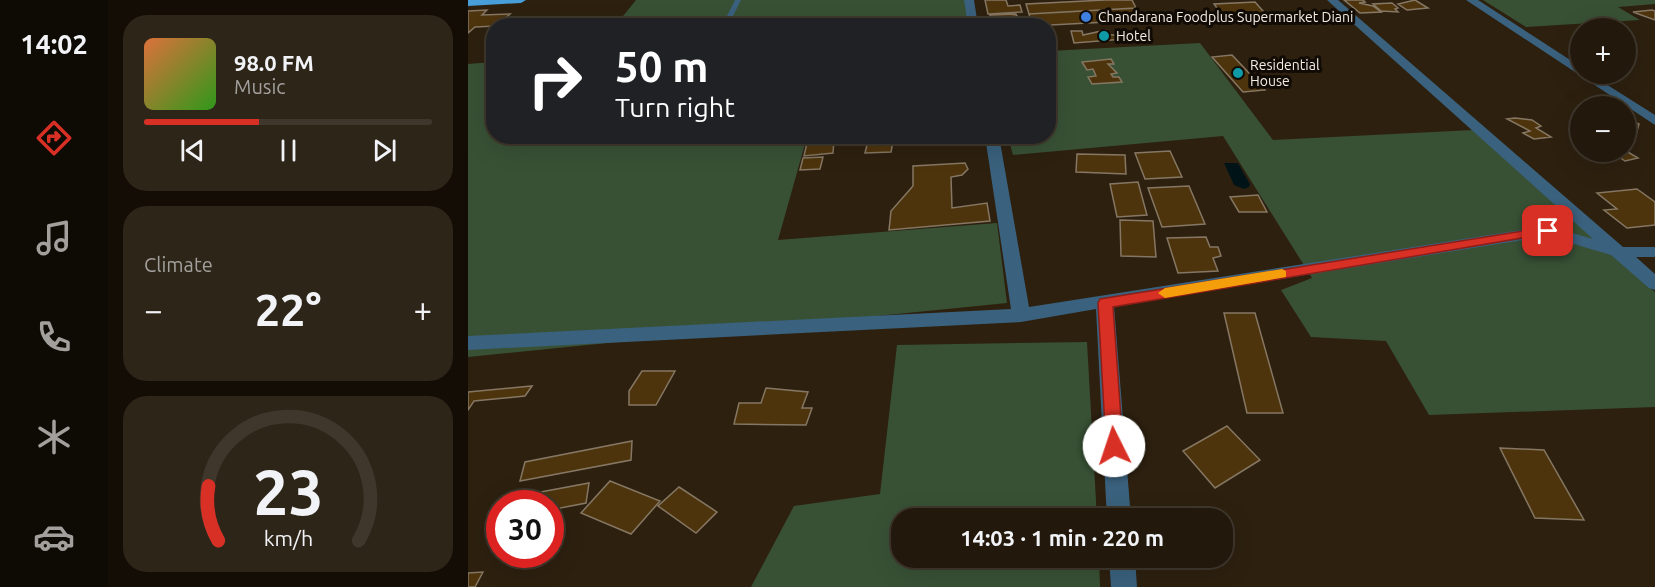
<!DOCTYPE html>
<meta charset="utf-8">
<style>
:root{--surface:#22180b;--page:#2e2519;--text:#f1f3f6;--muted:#a2a09d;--line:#3f372c;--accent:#d93025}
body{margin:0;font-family:Ubuntu,sans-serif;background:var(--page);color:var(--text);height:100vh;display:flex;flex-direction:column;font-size:22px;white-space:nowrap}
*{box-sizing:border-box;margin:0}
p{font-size:20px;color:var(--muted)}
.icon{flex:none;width:33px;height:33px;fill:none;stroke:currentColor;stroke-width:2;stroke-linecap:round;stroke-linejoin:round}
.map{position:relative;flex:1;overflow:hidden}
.sheet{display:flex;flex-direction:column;gap:15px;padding:15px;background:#130d06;width:360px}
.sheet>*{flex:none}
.top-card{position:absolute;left:18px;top:18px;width:570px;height:126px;border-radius:24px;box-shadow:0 6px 24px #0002,0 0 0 2px var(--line);background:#202124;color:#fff;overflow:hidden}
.tools{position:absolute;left:1102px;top:18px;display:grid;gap:12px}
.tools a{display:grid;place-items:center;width:66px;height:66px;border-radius:50%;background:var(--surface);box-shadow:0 6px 24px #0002,0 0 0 2px var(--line);font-size:30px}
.speed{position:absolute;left:18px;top:490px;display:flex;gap:12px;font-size:30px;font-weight:700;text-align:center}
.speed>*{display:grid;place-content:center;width:78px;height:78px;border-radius:50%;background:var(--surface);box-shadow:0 6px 24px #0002,0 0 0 2px var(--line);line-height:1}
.speed .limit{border:9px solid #d22;background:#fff;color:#111}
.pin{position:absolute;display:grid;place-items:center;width:51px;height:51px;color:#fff;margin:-26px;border-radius:12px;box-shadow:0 3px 9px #0006}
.me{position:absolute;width:66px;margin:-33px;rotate:356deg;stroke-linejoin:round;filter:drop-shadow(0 0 4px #0008)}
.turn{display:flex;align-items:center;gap:21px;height:126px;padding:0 30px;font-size:27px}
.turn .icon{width:78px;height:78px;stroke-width:2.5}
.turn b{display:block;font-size:42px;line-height:51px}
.big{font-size:45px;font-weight:700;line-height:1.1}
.sheet .tile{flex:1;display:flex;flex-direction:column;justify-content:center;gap:9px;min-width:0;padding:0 21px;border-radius:24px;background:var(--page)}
.sheet .dial{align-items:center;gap:0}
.dial svg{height:156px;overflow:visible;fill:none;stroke:var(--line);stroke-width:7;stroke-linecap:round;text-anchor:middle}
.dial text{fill:var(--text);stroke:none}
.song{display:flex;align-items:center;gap:18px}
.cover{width:72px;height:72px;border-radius:9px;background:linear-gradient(135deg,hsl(20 70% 55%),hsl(110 70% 35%))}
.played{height:6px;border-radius:3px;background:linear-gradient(90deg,var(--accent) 40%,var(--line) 40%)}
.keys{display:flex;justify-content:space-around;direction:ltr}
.heat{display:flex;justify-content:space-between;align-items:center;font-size:33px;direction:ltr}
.trip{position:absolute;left:423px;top:508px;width:342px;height:60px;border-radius:24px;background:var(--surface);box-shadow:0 6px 24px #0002,0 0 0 2px var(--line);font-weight:700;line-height:60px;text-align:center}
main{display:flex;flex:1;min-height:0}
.dock{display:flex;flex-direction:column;width:108px;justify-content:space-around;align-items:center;background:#0e0a04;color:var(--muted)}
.dock .icon{width:42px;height:42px}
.dock .on{color:var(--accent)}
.dock b{font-size:27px;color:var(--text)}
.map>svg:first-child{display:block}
</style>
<main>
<nav class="dock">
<b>14:02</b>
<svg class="icon on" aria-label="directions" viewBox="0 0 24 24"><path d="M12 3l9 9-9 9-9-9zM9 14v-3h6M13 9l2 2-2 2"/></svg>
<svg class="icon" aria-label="music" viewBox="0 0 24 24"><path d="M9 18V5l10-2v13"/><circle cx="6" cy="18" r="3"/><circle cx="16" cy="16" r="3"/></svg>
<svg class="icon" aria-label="phone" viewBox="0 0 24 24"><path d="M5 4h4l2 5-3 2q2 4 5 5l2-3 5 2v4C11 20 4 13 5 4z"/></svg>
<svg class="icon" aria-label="climate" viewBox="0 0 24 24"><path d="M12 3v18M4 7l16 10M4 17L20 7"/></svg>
<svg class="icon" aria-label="car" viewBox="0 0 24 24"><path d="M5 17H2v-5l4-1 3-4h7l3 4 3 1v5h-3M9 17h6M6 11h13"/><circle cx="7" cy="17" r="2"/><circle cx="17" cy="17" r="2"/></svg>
</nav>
<section class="sheet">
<div class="tile">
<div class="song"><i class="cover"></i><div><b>98.0 FM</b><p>Music</p></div></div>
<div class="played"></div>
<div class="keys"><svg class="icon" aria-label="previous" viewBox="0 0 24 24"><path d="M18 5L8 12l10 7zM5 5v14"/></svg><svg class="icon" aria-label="pause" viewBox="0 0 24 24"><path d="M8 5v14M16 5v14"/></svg><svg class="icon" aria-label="next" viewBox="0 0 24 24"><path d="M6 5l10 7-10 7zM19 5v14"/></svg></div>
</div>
<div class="tile"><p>Climate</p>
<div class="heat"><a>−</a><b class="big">22°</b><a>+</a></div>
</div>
<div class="tile dial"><svg viewBox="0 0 100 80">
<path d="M14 69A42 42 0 1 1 86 69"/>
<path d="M14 69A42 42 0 0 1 9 41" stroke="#d93025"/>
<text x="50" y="56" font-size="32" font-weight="700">23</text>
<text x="50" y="72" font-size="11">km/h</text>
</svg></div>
</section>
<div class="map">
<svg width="1187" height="587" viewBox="0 0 1187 587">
<rect width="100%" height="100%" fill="#2d200f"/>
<path fill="#385135" d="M168,0H498L502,26H147Z
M1015,0H1187V4L1150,7L1172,20L1058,27Z
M732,43L805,140L1005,130L1187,292V407L961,415L918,341L843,337L813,290L844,278L755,136L545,155L540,137L580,136L581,51Z
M25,62L26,136L339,137L310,240L529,223L539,303L0,357V64Z
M619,342L629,519H434V558H631L632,587H283L326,506L412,494L429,345Z"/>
<path fill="#001418" d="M756,163H770L782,184L781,187L776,189L766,185Z"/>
<path fill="#4d340c" stroke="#857763" stroke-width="1.5" d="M517,0H538L540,6L552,5L554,12L520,14Z
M637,0H664L668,8L561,14L558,4Z
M876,0H895L897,2L891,3L905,6L913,12L892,13Z
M947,0L960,8L939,10L930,4Z
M787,2L803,20L759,22L746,4Z
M924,3L930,8L927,9L930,12L913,11L905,4Z
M668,8L676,20L564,26L561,14Z
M19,10L14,15L42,14L28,26L7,27L0,33V11Z
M1184,10L1187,11V20L1165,12Z
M548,14L549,16L541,17L544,26H524L522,15Z
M638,30V35H666L670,38L606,43L603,31H614L615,35Z
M764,55L797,90L775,92L744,57Z
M643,59L646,64H640L649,73L643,74L645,77H651L654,82L624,84L620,77L628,76L625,69L619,70L614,62Z
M1047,118L1064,120L1073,126L1068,128L1083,137L1066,139L1055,133L1062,131L1039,119Z
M1158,119L1171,124L1166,142L1158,140Z
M426,136L423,152L397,153L401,137Z
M366,140L365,153L336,156L339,143Z
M702,151L714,177L677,179L667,153Z
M1158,151L1170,158L1157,161L1144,152Z
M609,154L657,155L658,174L608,172Z
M355,157L352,169L332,170L335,158Z
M497,163L500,169L494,175L483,177L484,208L519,203L522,221L421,230L423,211L445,186V166Z
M670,182L679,215L649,217L642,184Z
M721,186L737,224L694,227L680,188Z
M1169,189L1187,202V225L1159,228L1136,210L1149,209L1129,193Z
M790,195L799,212H771L762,197Z
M652,220L685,221L688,257L653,256Z
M738,237L742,247H750L753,256L745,258L750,271L710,273L699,238Z
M756,313H787L815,413H779Z
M174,371H207L188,405H161V391Z
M64,386L57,396L6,401L0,410V392Z
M298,388L340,392L334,408H344L338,425L266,424L271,403H293Z
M759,426L792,460L747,488L715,451Z
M164,441L163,460L52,481L57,462Z
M1032,448L1076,450L1116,520L1067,518Z
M142,481L192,501L163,534L113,513Z
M121,483L118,503L82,510V504H43L46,497Z
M211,487L249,512L228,533L190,506Z
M15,572L7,587H0V573Z"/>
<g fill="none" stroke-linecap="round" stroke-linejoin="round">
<path fill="#3a617d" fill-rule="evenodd" d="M267,0H273L260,26H254Z"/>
<path fill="#3a617d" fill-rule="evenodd" d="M496,0H506L510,26H500Z
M859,0H870L1155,247H1187V257H1168L1187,274V290L1181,288L1143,255L1079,236L646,306L663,519H639L628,309L553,322L0,350V336L543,309L517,136H531L561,307L1079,226L1125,239Z
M998,0H1010L1113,67V74H1122L1187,115V125Z
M641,558H667L669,587H643Z"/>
<path fill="#489ed8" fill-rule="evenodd" d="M0,0H58L53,3L0,6Z"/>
</g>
<path fill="#d93025" stroke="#8d1f18" stroke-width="1.5" d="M1080,227L1086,231L1084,233L645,307L655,446L652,451L646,453L640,451L638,446L630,303L632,299Z"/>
<path fill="#f59e0b" d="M814,269L818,271V277L697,298L690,293L697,288Z"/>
<circle fill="#3f7fe0" stroke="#110b05" stroke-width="2" cx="618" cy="17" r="6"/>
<g fill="#0f9aa8" stroke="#110b05" stroke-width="2">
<circle cx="636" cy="36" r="6"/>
<circle cx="770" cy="73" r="6"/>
</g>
<g text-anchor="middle" stroke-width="6" stroke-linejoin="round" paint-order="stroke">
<g font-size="14" fill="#f5ece2" stroke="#110b05" text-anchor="start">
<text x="630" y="22">Chandarana Foodplus Supermarket Diani</text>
<text x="648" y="41">Hotel</text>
<text x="782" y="70">Residential<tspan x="782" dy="16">House</tspan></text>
</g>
</g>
</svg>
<div class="tools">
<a>+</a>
<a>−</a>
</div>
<div class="speed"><div class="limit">30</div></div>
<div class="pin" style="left:1080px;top:231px;background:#d93025"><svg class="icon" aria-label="arrive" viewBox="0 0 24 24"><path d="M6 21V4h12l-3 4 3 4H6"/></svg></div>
<svg class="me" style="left:646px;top:446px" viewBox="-20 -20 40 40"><circle r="19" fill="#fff"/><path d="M0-13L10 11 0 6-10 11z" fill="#d93025"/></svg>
<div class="trip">14:03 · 1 min · 220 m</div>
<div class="top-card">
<div class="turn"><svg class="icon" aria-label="right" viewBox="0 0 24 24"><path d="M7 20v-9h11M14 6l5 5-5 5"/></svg><div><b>50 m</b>Turn right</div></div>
</div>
</div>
</main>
